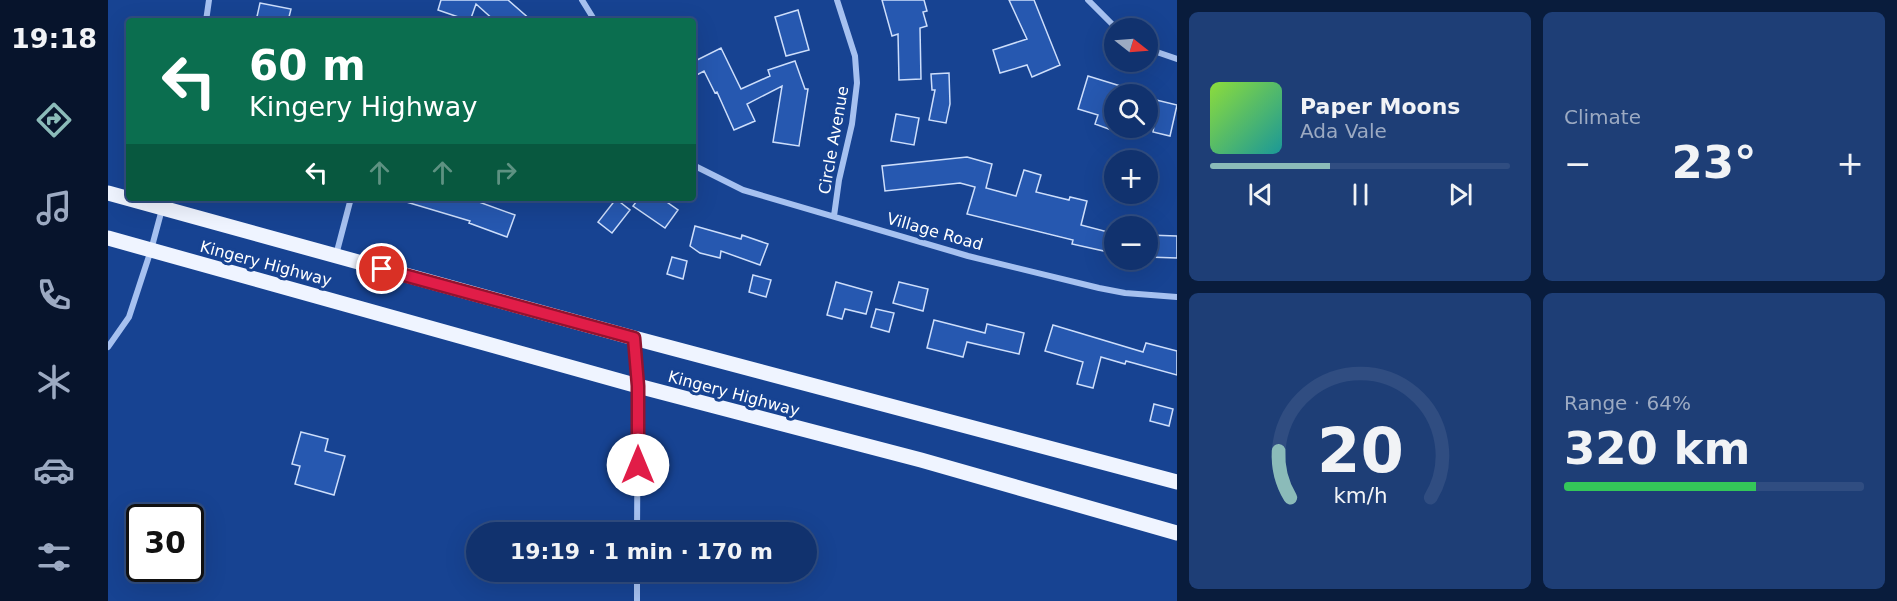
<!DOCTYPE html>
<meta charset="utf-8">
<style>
:root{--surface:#11326e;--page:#1e3e76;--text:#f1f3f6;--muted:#9caac2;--line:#304d81;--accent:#8bbbb9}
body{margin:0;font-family:"DejaVu Sans",sans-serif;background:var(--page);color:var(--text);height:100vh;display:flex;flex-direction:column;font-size:22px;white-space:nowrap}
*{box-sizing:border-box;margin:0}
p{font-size:20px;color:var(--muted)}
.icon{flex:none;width:33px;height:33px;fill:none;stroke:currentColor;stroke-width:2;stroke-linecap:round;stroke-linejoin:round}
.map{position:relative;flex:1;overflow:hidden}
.sheet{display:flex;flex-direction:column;gap:12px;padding:12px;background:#091c3c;width:720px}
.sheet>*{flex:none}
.hud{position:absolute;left:18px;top:18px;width:570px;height:183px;border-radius:6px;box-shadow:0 6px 24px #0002,0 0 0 2px var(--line);background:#0b6e4f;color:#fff;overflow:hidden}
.needle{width:39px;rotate:107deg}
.fabs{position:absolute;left:996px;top:18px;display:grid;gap:12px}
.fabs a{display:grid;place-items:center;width:54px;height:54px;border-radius:50%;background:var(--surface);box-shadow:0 6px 24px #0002,0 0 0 2px var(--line);font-size:30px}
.speed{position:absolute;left:18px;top:504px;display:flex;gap:12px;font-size:30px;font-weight:700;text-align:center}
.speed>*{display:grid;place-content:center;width:78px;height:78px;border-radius:50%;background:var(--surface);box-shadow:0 6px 24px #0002,0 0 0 2px var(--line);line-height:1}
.speed .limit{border:3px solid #111;border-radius:9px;background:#fff;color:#111}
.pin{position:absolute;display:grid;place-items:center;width:51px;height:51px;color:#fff;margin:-26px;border:3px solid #fff;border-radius:50%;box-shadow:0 2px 6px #0007}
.me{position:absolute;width:66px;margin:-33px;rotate:0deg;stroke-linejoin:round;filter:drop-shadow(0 0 4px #0008)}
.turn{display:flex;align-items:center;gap:21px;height:126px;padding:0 24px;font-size:27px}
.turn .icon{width:78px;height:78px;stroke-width:2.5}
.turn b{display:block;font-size:42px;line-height:51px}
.lanes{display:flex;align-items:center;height:57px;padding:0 24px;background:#0003;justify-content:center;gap:30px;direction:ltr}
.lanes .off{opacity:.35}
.big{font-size:45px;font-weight:700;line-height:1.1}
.sheet .tile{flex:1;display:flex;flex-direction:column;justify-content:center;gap:9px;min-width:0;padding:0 21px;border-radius:9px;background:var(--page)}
.sheet .dial{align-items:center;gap:0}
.dial svg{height:156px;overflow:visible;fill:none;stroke:var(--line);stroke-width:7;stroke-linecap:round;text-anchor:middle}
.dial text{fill:var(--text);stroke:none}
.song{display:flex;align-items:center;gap:18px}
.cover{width:72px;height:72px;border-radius:9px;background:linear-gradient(135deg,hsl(90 70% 55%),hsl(180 70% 35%))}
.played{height:6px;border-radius:3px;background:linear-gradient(90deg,var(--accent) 40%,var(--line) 40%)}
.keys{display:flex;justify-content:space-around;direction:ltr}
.heat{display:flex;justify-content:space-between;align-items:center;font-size:33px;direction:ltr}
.charge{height:9px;border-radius:4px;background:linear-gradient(90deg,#34c759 64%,var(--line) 0)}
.sheet .tiles{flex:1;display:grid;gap:12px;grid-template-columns:repeat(2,1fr)}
.trip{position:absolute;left:358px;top:522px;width:351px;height:60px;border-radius:30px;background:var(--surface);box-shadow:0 6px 24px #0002,0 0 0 2px var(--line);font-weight:700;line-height:60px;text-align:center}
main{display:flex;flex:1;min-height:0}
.tab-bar{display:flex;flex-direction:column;width:108px;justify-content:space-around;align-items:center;background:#07142c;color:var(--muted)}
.tab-bar .icon{width:42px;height:42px}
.tab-bar .on{color:var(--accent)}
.tab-bar b{font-size:27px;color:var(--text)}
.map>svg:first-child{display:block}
</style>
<main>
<nav class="tab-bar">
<b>19:18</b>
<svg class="icon on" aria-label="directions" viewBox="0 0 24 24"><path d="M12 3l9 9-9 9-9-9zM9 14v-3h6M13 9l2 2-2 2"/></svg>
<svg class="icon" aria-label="music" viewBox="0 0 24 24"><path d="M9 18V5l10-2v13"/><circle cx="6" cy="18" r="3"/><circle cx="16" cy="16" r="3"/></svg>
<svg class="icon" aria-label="phone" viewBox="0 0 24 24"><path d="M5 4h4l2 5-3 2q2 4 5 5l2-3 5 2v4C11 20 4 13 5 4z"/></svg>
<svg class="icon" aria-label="climate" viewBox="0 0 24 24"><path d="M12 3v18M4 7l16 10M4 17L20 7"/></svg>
<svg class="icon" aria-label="car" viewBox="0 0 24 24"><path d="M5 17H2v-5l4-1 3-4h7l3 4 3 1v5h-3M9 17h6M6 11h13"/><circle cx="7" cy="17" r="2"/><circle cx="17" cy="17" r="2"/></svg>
<svg class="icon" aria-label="filters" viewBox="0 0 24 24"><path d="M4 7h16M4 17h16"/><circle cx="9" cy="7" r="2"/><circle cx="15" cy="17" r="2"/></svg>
</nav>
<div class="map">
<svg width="1069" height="601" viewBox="0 0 1069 601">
<rect width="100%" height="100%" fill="#174392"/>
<path fill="#2658b0" stroke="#cddefb" stroke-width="1.5" d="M333,0H400L424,21H387L368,4L362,21L330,10Z
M774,0H816L819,11L815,12L819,26L812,28L813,79L791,80L790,34L784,36Z
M901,0H926L952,65L924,77L919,65L892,73L885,50L919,39Z
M152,3L183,9L180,21H148Z
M690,10L701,50L678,56L667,17Z
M613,48L633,89L662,76L660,70L687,61L697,89H700L691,146L665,142L674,86L639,104L647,121L626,130L609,92L607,93L596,71L585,77V62Z
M841,73L842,104L838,123L821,120L827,90H824L823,74Z
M980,76L1032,92L1031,94H1006V131L987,124L990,115L970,109Z
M1040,98L1069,105L1062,136L1045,132L1046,126L1040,124Z
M788,114L811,118L806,145L783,141Z
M859,157L884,164L878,188L908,196L916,170L933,175L928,192L961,200L962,197L979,201L973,225L1000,232L996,251L964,244L965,240L859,214L867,187L852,183L777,191L774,166Z
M296,198H360L407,215L399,237L361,223L362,221L295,201Z
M531,198H553L570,210L557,228L525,206Z
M508,199L522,210L504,233L490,222Z
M587,226L633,239L634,235L660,244L652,265L613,251L612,258L592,253L582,246Z
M1040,235L1069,236V258L1040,257Z
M564,257L579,261L575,279L559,274Z
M645,275L663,280L658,297L641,292Z
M728,282L764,292L758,314L737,309L734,319L719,315Z
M791,282L820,289L815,311L785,303Z
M768,309L786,313L781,332L763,327Z
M826,320L877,333L879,324L916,333L911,354L859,342L855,357L819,348Z
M945,325L1035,352L1038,343L1069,351V375L1018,361L1017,364L993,357L985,388L969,384L975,362L937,351Z
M1046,404L1065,409L1061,426L1042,421Z
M193,432L220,439L217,451L237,456L226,495L187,484L192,466L184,464Z"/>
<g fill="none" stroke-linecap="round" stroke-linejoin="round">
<path stroke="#a6c1f0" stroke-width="6" d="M474,0L487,21
M980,0L1008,28
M98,21L101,0
M1040,49L1069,59
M585,165L635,190L860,256L991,288L1017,293L1069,297
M726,216L731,180L744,124L749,83L747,56L729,0
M228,255L243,198
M526,338L530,386L529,532
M0,347L21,317L43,250L57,198
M529,601V572"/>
<path stroke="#eff4ff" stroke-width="15" d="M0,193L526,338L1069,482
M0,238L530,386L813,460L1069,533"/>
</g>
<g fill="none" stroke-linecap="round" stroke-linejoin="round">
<g stroke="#92132f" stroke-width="15">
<path id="route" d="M274,269L526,338L530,386V465"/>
</g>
<use href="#route" stroke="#e11d48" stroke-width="10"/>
</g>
<g text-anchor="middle" stroke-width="6" stroke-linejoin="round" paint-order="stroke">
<g font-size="16" fill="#fff" stroke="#174392">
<text transform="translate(725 140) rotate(-80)" y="6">Circle Avenue</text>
<text transform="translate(827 231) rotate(16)" y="6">Village Road</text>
<text transform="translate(158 263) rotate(15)" y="6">Kingery Highway</text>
<text transform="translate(626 393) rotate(15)" y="6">Kingery Highway</text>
</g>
</g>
</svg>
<div class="fabs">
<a><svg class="needle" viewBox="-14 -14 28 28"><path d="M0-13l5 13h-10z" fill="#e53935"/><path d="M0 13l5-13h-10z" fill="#9caac2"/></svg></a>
<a><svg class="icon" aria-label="search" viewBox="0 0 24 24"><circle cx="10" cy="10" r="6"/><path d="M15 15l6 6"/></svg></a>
<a>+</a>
<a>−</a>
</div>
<div class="speed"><div class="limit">30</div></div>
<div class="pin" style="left:274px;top:269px;background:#d93025"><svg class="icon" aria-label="arrive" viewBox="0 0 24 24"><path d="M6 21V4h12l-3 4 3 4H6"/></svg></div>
<svg class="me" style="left:530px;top:465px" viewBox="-20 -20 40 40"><circle r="19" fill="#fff"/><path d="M0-13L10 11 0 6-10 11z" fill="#e11d48"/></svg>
<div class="trip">19:19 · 1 min · 170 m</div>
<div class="hud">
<div class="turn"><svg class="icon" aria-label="left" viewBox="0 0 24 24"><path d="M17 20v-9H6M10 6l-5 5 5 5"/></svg><div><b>60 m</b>Kingery Highway</div></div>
<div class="lanes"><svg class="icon" aria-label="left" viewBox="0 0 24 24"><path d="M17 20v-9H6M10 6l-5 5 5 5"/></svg><svg class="icon off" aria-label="ahead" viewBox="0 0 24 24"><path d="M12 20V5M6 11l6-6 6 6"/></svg><svg class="icon off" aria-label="ahead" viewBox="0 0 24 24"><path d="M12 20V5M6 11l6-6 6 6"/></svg><svg class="icon off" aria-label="right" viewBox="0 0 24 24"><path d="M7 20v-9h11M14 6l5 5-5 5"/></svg></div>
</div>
</div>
<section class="sheet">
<div class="tiles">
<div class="tile">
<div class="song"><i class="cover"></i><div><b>Paper Moons</b><p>Ada Vale</p></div></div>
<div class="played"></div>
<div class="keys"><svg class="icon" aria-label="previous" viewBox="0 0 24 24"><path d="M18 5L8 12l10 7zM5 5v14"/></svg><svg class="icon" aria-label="pause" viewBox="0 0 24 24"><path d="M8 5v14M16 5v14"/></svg><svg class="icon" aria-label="next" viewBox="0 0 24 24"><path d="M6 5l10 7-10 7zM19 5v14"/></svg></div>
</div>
<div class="tile"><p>Climate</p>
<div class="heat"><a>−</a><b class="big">23°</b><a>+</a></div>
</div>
<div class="tile dial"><svg viewBox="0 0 100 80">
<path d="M14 69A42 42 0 1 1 86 69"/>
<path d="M14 69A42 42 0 0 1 8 45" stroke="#8bbbb9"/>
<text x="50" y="56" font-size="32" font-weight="700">20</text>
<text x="50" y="72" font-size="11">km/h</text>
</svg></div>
<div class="tile"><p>Range · 64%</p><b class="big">320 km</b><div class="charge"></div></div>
</div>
</section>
</main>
